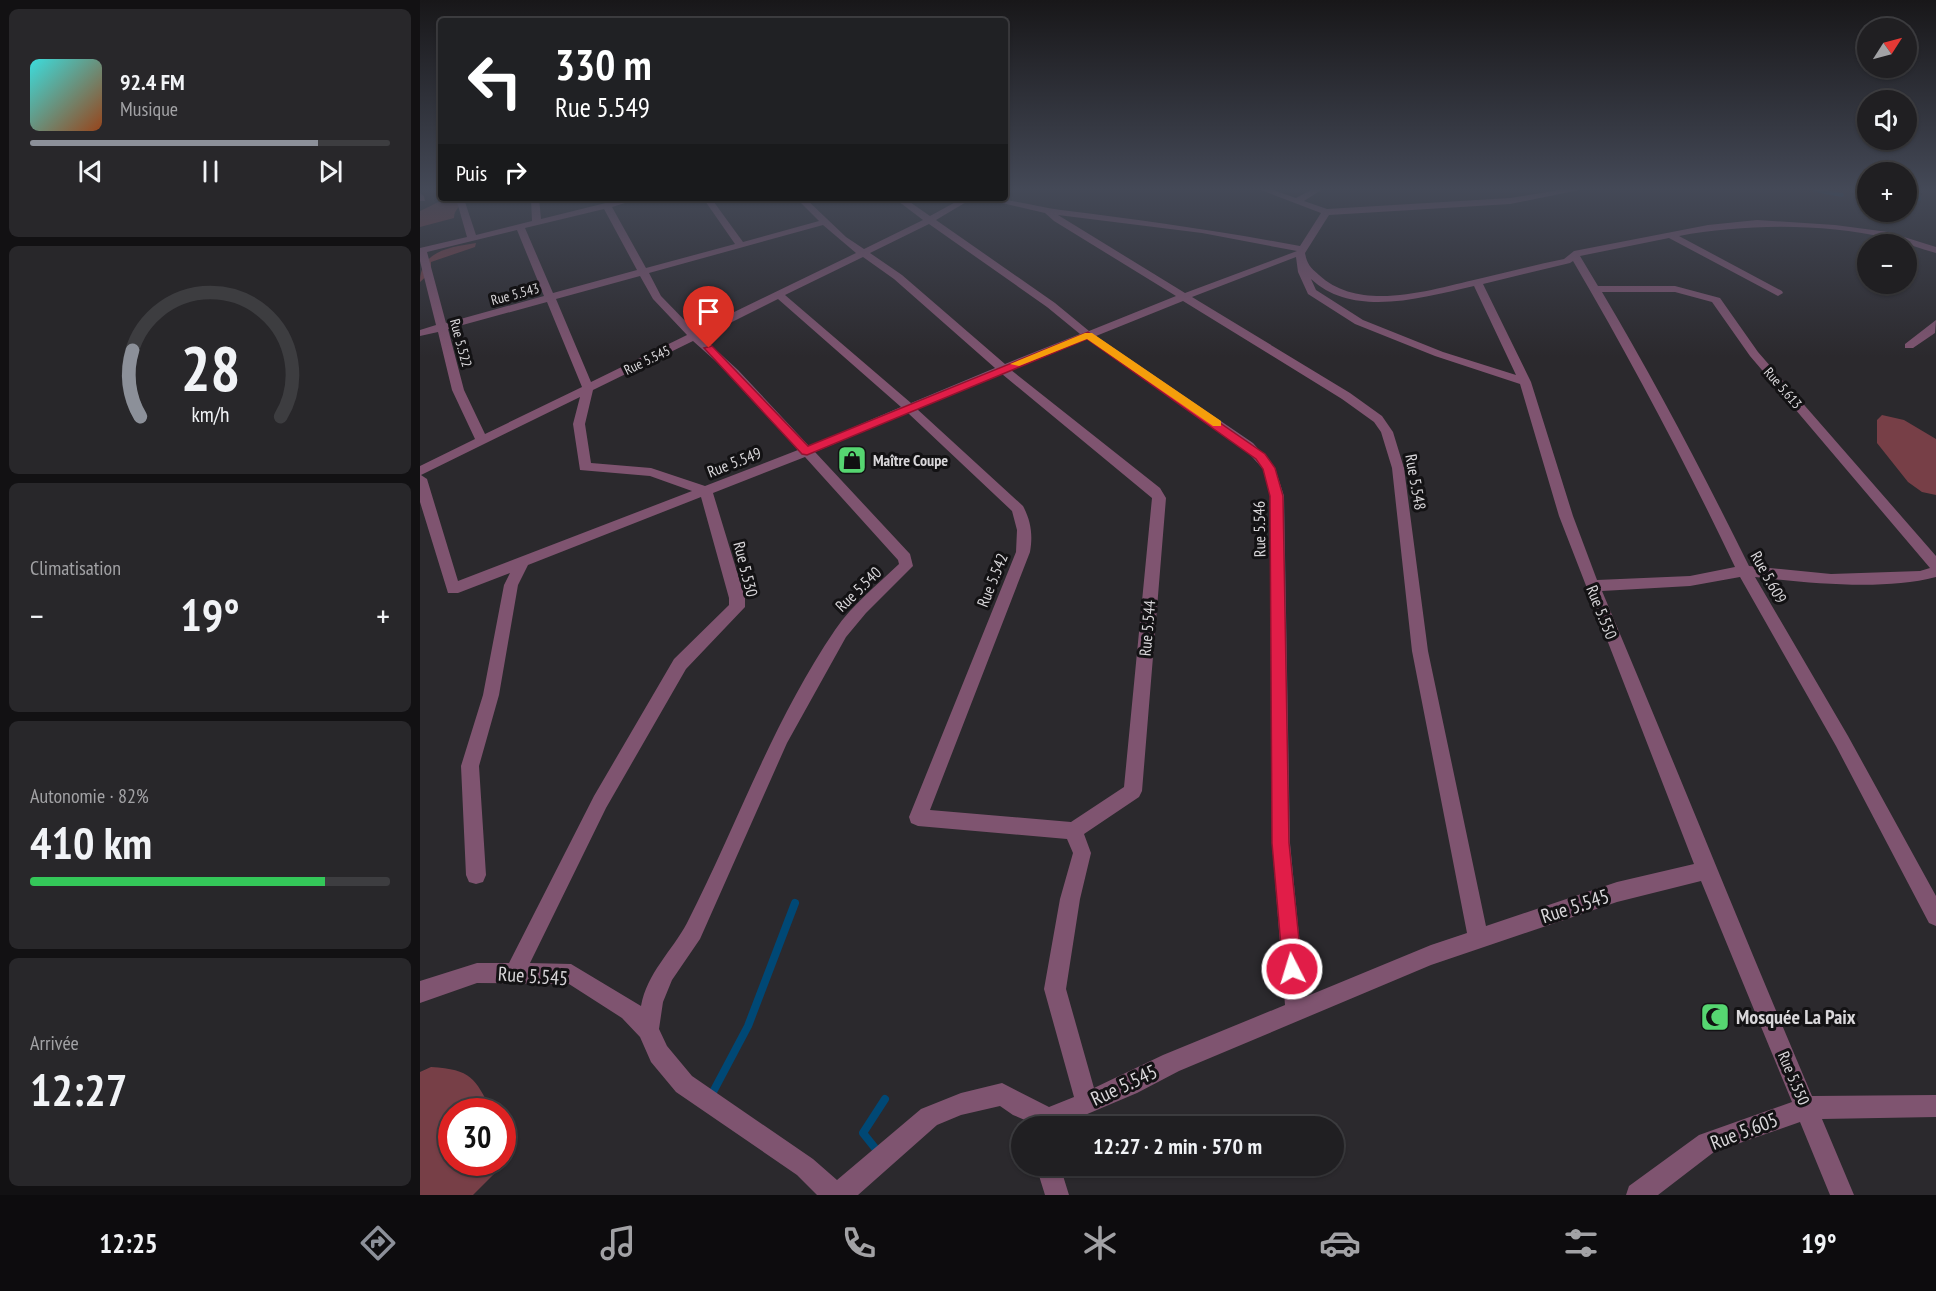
<!DOCTYPE html>
<html lang="fr">
<meta charset="utf-8">
<style>
:root{--surface:#201f22;--page:#28272a;--text:#f1f3f6;--muted:#a2a2a5;--line:#3d3d40;--accent:#8c9099}
body{margin:0;font-family:"PT Sans Narrow",sans-serif;background:var(--page);color:var(--text);height:100vh;display:flex;flex-direction:column;font-size:22px;white-space:nowrap}
*{box-sizing:border-box;margin:0}
p{font-size:20px;color:var(--muted)}
.icon{flex:none;width:33px;height:33px;fill:none;stroke:currentColor;stroke-width:2;stroke-linecap:round;stroke-linejoin:round}
.map{position:relative;flex:1;overflow:hidden}
.drawer{display:flex;flex-direction:column;gap:9px;padding:9px;background:#121113;width:420px}
.drawer>*{flex:none}
.guide{position:absolute;left:18px;top:18px;width:570px;height:183px;border-radius:6px;box-shadow:0 2px 4px #0004,0 0 0 2px var(--line);background:#202124;color:#fff;overflow:hidden}
.needle{width:39px;rotate:54deg}
.buttons{position:absolute;left:1437px;top:18px;display:grid;gap:12px}
.buttons a{display:grid;place-items:center;width:60px;height:60px;border-radius:50%;background:var(--surface);box-shadow:0 2px 4px #0004,0 0 0 2px var(--line);font-size:30px}
.speed{position:absolute;left:18px;top:1098px;display:flex;gap:12px;font-size:30px;font-weight:700;text-align:center}
.speed>*{display:grid;place-content:center;width:78px;height:78px;border-radius:50%;background:var(--surface);box-shadow:0 2px 4px #0004,0 0 0 2px var(--line);line-height:1}
.speed .limit{border:9px solid #d22;background:#fff;color:#111}
.pin{position:absolute;display:grid;place-items:center;width:51px;height:51px;color:#fff;margin:-62px -26px;border-radius:50% 50% 50% 0;rotate:-45deg;box-shadow:0 0 6px #0007}
.pin .icon{rotate:45deg}
.me{position:absolute;width:66px;margin:-33px;rotate:355deg;stroke-linejoin:round;filter:drop-shadow(0 0 4px #0008)}
.turn{display:flex;align-items:center;gap:21px;height:126px;padding:0 18px;font-size:27px}
.turn .icon{width:78px;height:78px;stroke-width:2.5}
.turn b{display:block;font-size:42px;line-height:51px}
.then{display:flex;align-items:center;height:57px;padding:0 18px;background:#0003;gap:12px;font-size:22px}
.big{font-size:45px;font-weight:700;line-height:1.1}
.drawer .card{flex:1;display:flex;flex-direction:column;justify-content:center;gap:9px;min-width:0;padding:0 21px;border-radius:9px;background:var(--page)}
.drawer .dial{align-items:center;gap:0}
.dial svg{height:156px;overflow:visible;fill:none;stroke:var(--line);stroke-width:7;stroke-linecap:round;text-anchor:middle}
.dial text{fill:var(--text);stroke:none}
.song{display:flex;align-items:center;gap:18px}
.cover{width:72px;height:72px;border-radius:9px;background:linear-gradient(135deg,hsl(180 70% 55%),hsl(20 70% 35%))}
.played{height:6px;border-radius:3px;background:linear-gradient(90deg,var(--accent) 80%,var(--line) 80%)}
.keys{display:flex;justify-content:space-around;direction:ltr}
.heat{display:flex;justify-content:space-between;align-items:center;font-size:33px;direction:ltr}
.charge{height:9px;border-radius:4px;background:linear-gradient(90deg,#34c759 82%,var(--line) 0)}
.trip{position:absolute;left:591px;top:1116px;width:333px;height:60px;border-radius:30px;background:var(--surface);box-shadow:0 2px 4px #0004,0 0 0 2px var(--line);font-weight:700;line-height:60px;text-align:center}
.tabs{display:flex;height:96px;justify-content:space-around;align-items:center;background:#0d0c0e;color:var(--muted)}
.tabs .icon{width:42px;height:42px}
.tabs .on{color:var(--accent)}
.tabs b{font-size:27px;color:var(--text)}
main{display:flex;flex:1;min-height:0}
.map>svg:first-child{display:block}
</style>
<main>
<section class="drawer">
<div class="card">
<div class="song"><i class="cover"></i><div><b>92.4 FM</b><p>Musique</p></div></div>
<div class="played"></div>
<div class="keys"><svg class="icon" aria-label="previous" viewBox="0 0 24 24"><path d="M18 5L8 12l10 7zM5 5v14"/></svg><svg class="icon" aria-label="pause" viewBox="0 0 24 24"><path d="M8 5v14M16 5v14"/></svg><svg class="icon" aria-label="next" viewBox="0 0 24 24"><path d="M6 5l10 7-10 7zM19 5v14"/></svg></div>
</div>
<div class="card dial"><svg viewBox="0 0 100 80">
<path d="M14 69A42 42 0 1 1 86 69"/>
<path d="M14 69A42 42 0 0 1 10 35" stroke="#8c9099"/>
<text x="50" y="56" font-size="32" font-weight="700">28</text>
<text x="50" y="72" font-size="11">km/h</text>
</svg></div>
<div class="card"><p>Climatisation</p>
<div class="heat"><a>−</a><b class="big">19°</b><a>+</a></div>
</div>
<div class="card"><p>Autonomie · 82%</p><b class="big">410 km</b><div class="charge"></div></div>
<div class="card"><p>Arrivée</p><b class="big">12:27</b></div>
</section>
<div class="map">
<svg width="1516" height="1195" viewBox="0 0 1516 1195">
<rect width="100%" height="100%" fill="#2b292d"/>
<path fill="#773f47" d="M27,198H51C43,204 34,208 34,218L0,227V211Z
M56,243L55,247L11,262V272L0,282C0,251 30,247 56,243Z
M1462,415L1484,420L1516,439V495L1502,492L1488,482L1457,443V420Z
M11,1067C52,1070 54,1077 72,1111L32,1112V1162L79,1163L75,1173L53,1195H0V1072Z"/>
<g fill="none" stroke-linecap="round" stroke-linejoin="round">
<path stroke="#004875" stroke-width="4" d="M1395,190L1422,195
M1496,190L1499,199"/>
<path stroke="#004875" stroke-width="8" d="M293,1092L328,1026L375,903
M455,1148L443,1133L465,1099"/>
<path fill="#7f5470" fill-rule="evenodd" d="M841,190H853L876,198L891,190H901L884,201L907,209L1090,198L1140,190H1159L1090,204L909,215L885,253C887,264 890,267 899,275C940,313 1010,290 1058,279C1087,272 1115,265 1144,259L1154,251L1288,225L1337,220L1415,225L1468,232L1516,247V253C1500,249 1484,242 1467,238C1402,223 1324,224 1259,236L1362,291L1363,293L1358,296L1249,238L1160,256L1178,286H1255L1300,298L1338,352L1516,556V577C1462,591 1390,583 1335,577L1428,736L1516,896V926L1509,923L1416,746L1320,577L1270,586L1182,591C1253,759 1321,929 1392,1096L1516,1095V1117L1402,1119L1434,1195H1410L1380,1122L1294,1152L1238,1195H1206L1209,1186L1279,1135L1372,1102L1281,881L1197,902L1011,965L759,1071L717,1093L639,1126H619L593,1115L580,1106L541,1115L517,1125L438,1195H397L377,1175L256,1092L231,1062L220,1037L202,1018L149,984L57,983L0,1003V981L57,963H89L174,796L254,659L309,605V598L281,497L108,565L98,585L79,695L59,766L66,875L63,882L56,884L49,882L46,875L41,766L63,695L84,585L90,573L38,593H28L0,502V466L55,439L32,390L18,332L0,336V330L16,325L0,261V248L47,237L37,202L39,198H48L45,202L56,235L112,221L111,198H119L121,219L206,198H221L192,207L226,268L315,244L283,198H291L323,242L399,221L376,198H385L426,237L444,249L503,220L474,198H484L510,216L543,198H553L516,220L635,303L669,331L756,296L634,221L625,213L560,198C587,198 613,206 641,210C721,220 800,231 880,246L901,213ZM184,209L217,270L133,293L105,228ZM638,215L782,233L877,251L765,293ZM509,224L627,307L660,334L585,364L482,275L450,253ZM403,225L436,253L275,331L241,296L229,273ZM97,230L124,296L26,323L7,252ZM443,257L474,279L575,368L491,403L365,295ZM876,257L878,272L888,294L935,324L1015,356L1100,384L1139,516L1274,864L1197,882L1066,926L1008,651L984,468L973,432L962,416L930,393L772,297ZM1153,261C1211,360 1265,462 1315,567L1270,576L1177,580L1153,516L1111,382L1063,284L1150,263ZM220,276L233,299L267,335L171,382L136,299ZM891,279C934,319 1004,297 1054,286L1096,375L1023,352L943,320L896,290ZM1182,292H1255L1292,302L1330,356L1510,568L1500,571L1411,574L1329,566C1283,473 1235,381 1182,292ZM358,299L481,407L389,446L318,370L282,337ZM763,301L922,399L954,422L961,432L972,468L992,651L1047,933L1011,945L885,997L870,843L864,496L855,468L833,443L676,336ZM127,302L162,387L65,434L44,390L28,329ZM667,339L825,449L843,469L850,496L852,843L865,1005L743,1055L674,1088L646,989L660,899L671,853L664,834L719,797L722,791L746,498L740,488L591,370ZM273,341L310,374L378,450L285,486L231,468L171,463L165,424L173,390ZM582,374L732,498L704,787L651,822L510,810L610,552C613,535 611,521 603,506L497,409ZM160,397L153,424L160,470L230,476L272,491L38,581L7,479L1,475ZM488,413L592,511L597,530L596,552L489,817L491,823L498,826L647,839L653,853L640,899L624,989L654,1097L629,1107L582,1083L541,1093L501,1109L417,1180L393,1159L272,1076L247,1046L239,1029L243,1002L252,980L280,939L367,743L426,637L446,613L493,566L490,554L395,452ZM385,457L478,560L479,564C457,585 432,605 415,630C353,721 317,825 267,923C252,951 227,973 221,1006L151,964L110,963L186,808L266,669L325,607V598L293,493Z
M0,193L4,196L5,201H0Z
M1516,320L1515,333L1493,348H1485V344Z
M616,1166H640L649,1195H625Z"/>
</g>
<linearGradient id="sky" x2="0" y2="1"><stop stop-color="#181719"/><stop offset="0.53" stop-color="#444957"/><stop offset="1" stop-color="#444957" stop-opacity="0"/></linearGradient>
<rect width="1516" height="357" fill="url(#sky)"/>
<path fill="#e11d48" stroke="#92132f" stroke-width="1.5" d="M668,332L845,454L855,468L863,496L869,843L882,969L879,976L872,979L866,976L863,969L852,843L850,496L843,469L836,459L667,339L387,455L382,454L284,348L292,346L388,446Z"/>
<path fill="#f59e0b" d="M665,333H672L801,421V426H793L667,339L599,366L590,364Z"/>
<defs>
<g id="shop-square" transform="scale(1.5)"><rect x="-9" y="-9" width="18" height="18" rx="4" fill="#56d671" stroke="#131214"/><path d="M-5-2.5h2.3a2.7 3.5 0 0 1 5.4 0H5L5.5 6h-11ZM-1.5-2.5h3a1.5 2.3 0 0 0-3 0Z" fill="#111"/></g>
<g id="mosque-square" transform="scale(1.5)"><rect x="-9" y="-9" width="18" height="18" rx="4" fill="#56d671" stroke="#131214"/><path d="M3.5-4.9A6 6 0 1 0 3.5 4.9A5 5 0 1 1 3.5-4.9Z" fill="#111"/></g>
</defs>
<g fill-rule="evenodd">
<use href="#shop-square" x="432" y="460"/>
<use href="#mosque-square" x="1295" y="1017"/>
</g>
<g text-anchor="middle" stroke-width="6" stroke-linejoin="round" paint-order="stroke">
<g font-size="14" fill="#d9d7da" stroke="#131214">
<text transform="translate(95 294) rotate(-15)" y="5">Rue 5.543</text>
<text transform="translate(41 343) rotate(75)" y="5">Rue 5.522</text>
<text transform="translate(227 360) rotate(-26)" y="5">Rue 5.545</text>
<text transform="translate(1363 388) rotate(49)" y="5">Rue 5.613</text>
</g>
<g font-size="16" font-weight="bold" fill="#d9d7da" stroke="#131214" text-anchor="start">
<text x="453" y="466">Maître Coupe</text>
</g>
<g font-size="16" fill="#d9d7da" stroke="#131214">
<text transform="translate(314 462) rotate(-21)" y="6">Rue 5.549</text>
<text transform="translate(996 482) rotate(80)" y="6">Rue 5.548</text>
<text transform="translate(839 529) rotate(-91)" y="6">Rue 5.546</text>
<text transform="translate(326 569) rotate(76)" y="6">Rue 5.530</text>
<text transform="translate(1349 577) rotate(61)" y="6">Rue 5.609</text>
<text transform="translate(572 580) rotate(-68)" y="6">Rue 5.542</text>
<text transform="translate(438 589) rotate(-44)" y="6">Rue 5.540</text>
<text transform="translate(1182 612) rotate(68)" y="6">Rue 5.550</text>
<text transform="translate(727 628) rotate(-85)" y="6">Rue 5.544</text>
<text transform="translate(1374 1078) rotate(67)" y="6">Rue 5.550</text>
</g>
<g font-size="20" fill="#d9d7da" stroke="#131214">
<text transform="translate(1155 906) rotate(-18)" y="7">Rue 5.545</text>
<text transform="translate(113 976) rotate(4)" y="7">Rue 5.545</text>
<text transform="translate(704 1085) rotate(-25)" y="7">Rue 5.545</text>
<text transform="translate(1324 1131) rotate(-21)" y="7">Rue 5.605</text>
</g>
<g font-size="20" font-weight="bold" fill="#d9d7da" stroke="#131214" text-anchor="start">
<text x="1316" y="1024">Mosquée La Paix</text>
</g>
</g>
</svg>
<div class="buttons">
<a><svg class="needle" viewBox="-14 -14 28 28"><path d="M0-13l5 13h-10z" fill="#e53935"/><path d="M0 13l5-13h-10z" fill="#a2a2a5"/></svg></a>
<a><svg class="icon" aria-label="sound" viewBox="0 0 24 24"><path d="M4 9h4l5-4v14l-5-4H4zM17 9q2 3 0 6"/></svg></a>
<a>+</a>
<a>−</a>
</div>
<div class="speed"><div class="limit">30</div></div>
<div class="pin" style="left:289px;top:348px;background:#d93025"><svg class="icon" aria-label="arrive" viewBox="0 0 24 24"><path d="M6 21V4h12l-3 4 3 4H6"/></svg></div>
<svg class="me" style="left:872px;top:969px" viewBox="-20 -20 40 40"><circle r="17" fill="#e11d48" stroke="#fff" stroke-width="3"/><path d="M0-11L8 9 0 5-8 9z" fill="#fff"/></svg>
<div class="trip">12:27 · 2 min · 570 m</div>
<div class="guide">
<div class="turn"><svg class="icon" aria-label="left" viewBox="0 0 24 24"><path d="M17 20v-9H6M10 6l-5 5 5 5"/></svg><div><b>330 m</b>Rue 5.549</div></div>
<div class="then">Puis<svg class="icon" aria-label="right" viewBox="0 0 24 24"><path d="M7 20v-9h11M14 6l5 5-5 5"/></svg></div>
</div>
</div>
</main>
<nav class="tabs">
<b>12:25</b>
<svg class="icon on" aria-label="directions" viewBox="0 0 24 24"><path d="M12 3l9 9-9 9-9-9zM9 14v-3h6M13 9l2 2-2 2"/></svg>
<svg class="icon" aria-label="music" viewBox="0 0 24 24"><path d="M9 18V5l10-2v13"/><circle cx="6" cy="18" r="3"/><circle cx="16" cy="16" r="3"/></svg>
<svg class="icon" aria-label="phone" viewBox="0 0 24 24"><path d="M5 4h4l2 5-3 2q2 4 5 5l2-3 5 2v4C11 20 4 13 5 4z"/></svg>
<svg class="icon" aria-label="climate" viewBox="0 0 24 24"><path d="M12 3v18M4 7l16 10M4 17L20 7"/></svg>
<svg class="icon" aria-label="car" viewBox="0 0 24 24"><path d="M5 17H2v-5l4-1 3-4h7l3 4 3 1v5h-3M9 17h6M6 11h13"/><circle cx="7" cy="17" r="2"/><circle cx="17" cy="17" r="2"/></svg>
<svg class="icon" aria-label="filters" viewBox="0 0 24 24"><path d="M4 7h16M4 17h16"/><circle cx="9" cy="7" r="2"/><circle cx="15" cy="17" r="2"/></svg>
<b>19°</b>
</nav>
